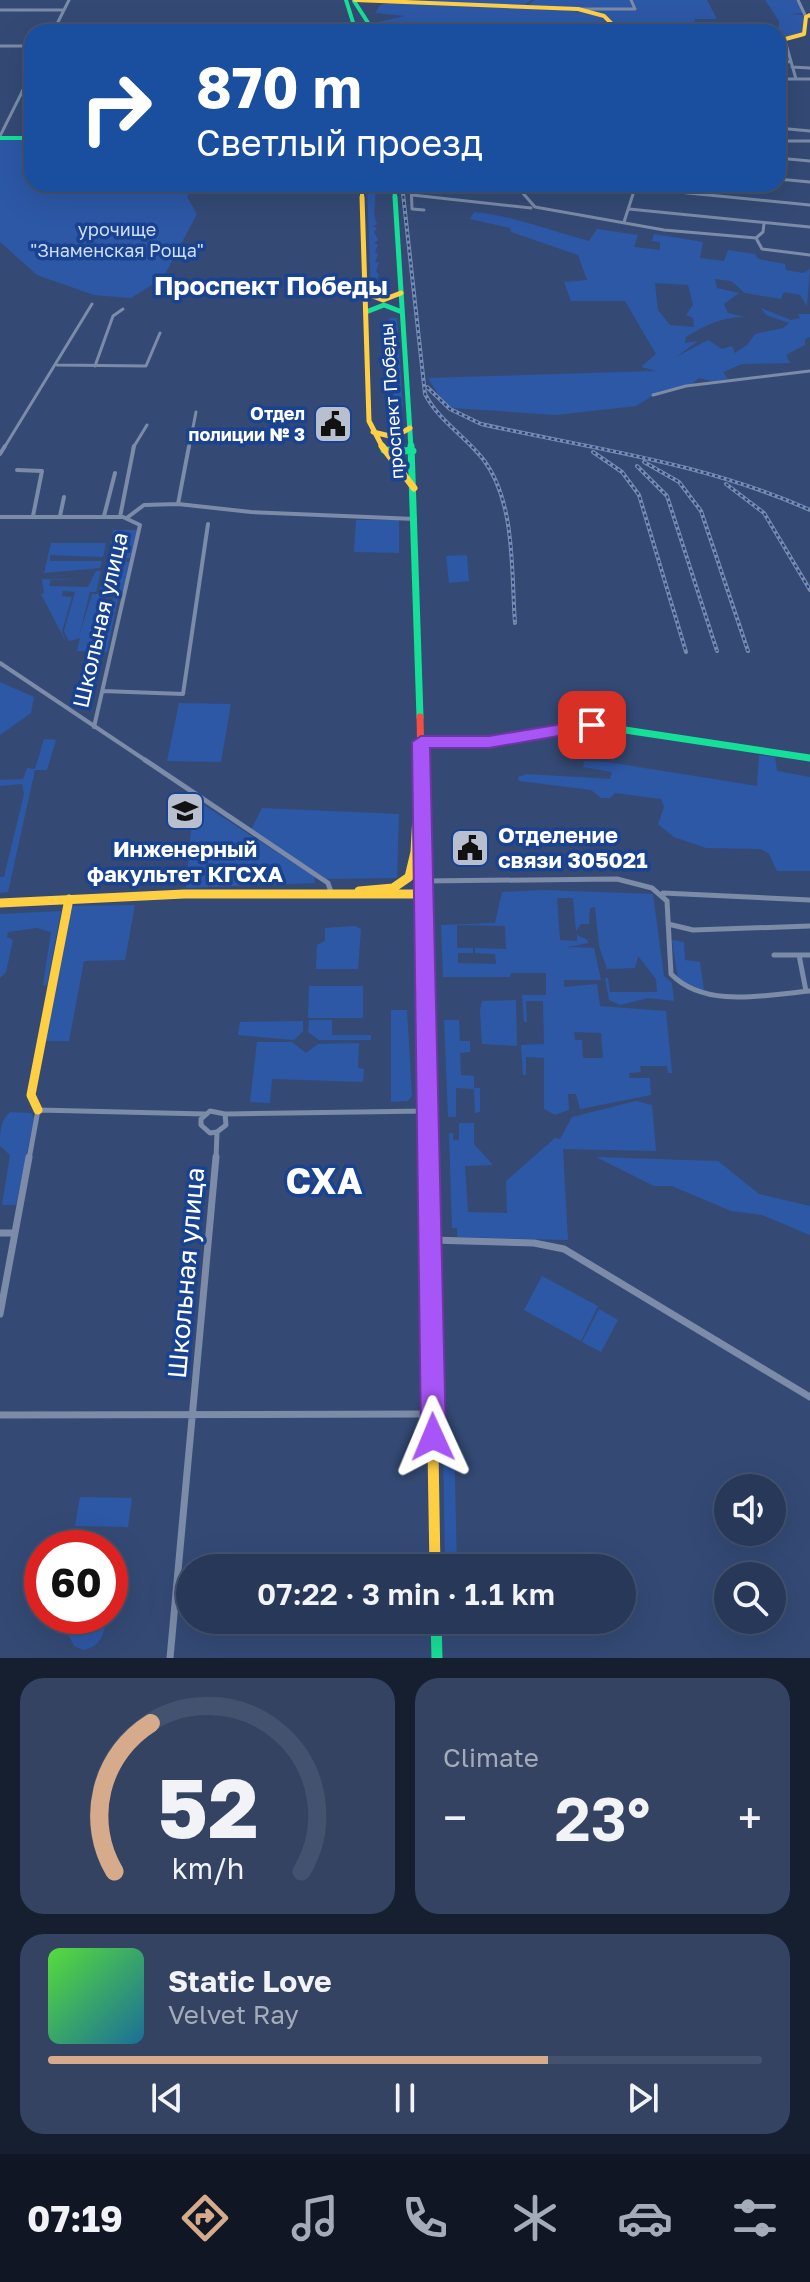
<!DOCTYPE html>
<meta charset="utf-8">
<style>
:root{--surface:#273858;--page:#334361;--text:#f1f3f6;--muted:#a4acba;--line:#43526e;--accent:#d6ab8b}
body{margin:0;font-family:"Golos Text",sans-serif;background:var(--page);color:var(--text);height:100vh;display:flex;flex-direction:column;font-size:30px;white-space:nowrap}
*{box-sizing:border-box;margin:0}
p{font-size:26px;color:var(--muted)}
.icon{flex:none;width:44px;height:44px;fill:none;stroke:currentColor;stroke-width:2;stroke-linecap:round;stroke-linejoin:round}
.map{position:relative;height:1658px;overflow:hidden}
.sheet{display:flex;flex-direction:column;gap:20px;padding:20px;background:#151f30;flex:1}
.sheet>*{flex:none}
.hud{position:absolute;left:24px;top:24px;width:762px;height:168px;border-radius:24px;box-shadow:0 8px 32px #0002,0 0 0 2px var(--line);background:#1a4fa0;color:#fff;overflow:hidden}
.fabs{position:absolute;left:714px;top:1474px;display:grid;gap:16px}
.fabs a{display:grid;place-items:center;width:72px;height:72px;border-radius:50%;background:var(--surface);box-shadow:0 8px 32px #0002,0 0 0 2px var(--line);font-size:40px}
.speed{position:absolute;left:24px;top:1530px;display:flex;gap:16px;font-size:40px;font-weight:700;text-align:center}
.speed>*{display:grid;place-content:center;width:104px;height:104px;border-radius:50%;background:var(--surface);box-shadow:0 8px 32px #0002,0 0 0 2px var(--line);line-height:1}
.speed .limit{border:12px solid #d22;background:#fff;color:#111}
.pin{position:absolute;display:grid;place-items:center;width:68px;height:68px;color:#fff;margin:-34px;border-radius:16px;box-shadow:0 4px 12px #0006}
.me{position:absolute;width:88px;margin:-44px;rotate:359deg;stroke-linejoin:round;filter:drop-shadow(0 0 6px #0008)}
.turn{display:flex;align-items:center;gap:28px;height:168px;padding:0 40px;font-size:36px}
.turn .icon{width:104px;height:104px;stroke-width:2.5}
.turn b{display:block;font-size:56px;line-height:68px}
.big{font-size:60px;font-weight:600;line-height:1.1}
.sheet .widget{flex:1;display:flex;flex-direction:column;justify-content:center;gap:12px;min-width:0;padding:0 28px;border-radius:24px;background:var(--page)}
.sheet .dial{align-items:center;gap:0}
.dial svg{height:208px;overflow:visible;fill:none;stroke:var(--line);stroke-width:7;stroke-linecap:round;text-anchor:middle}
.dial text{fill:var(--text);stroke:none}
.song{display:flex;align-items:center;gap:24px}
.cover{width:96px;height:96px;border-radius:12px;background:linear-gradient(135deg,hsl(110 70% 55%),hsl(200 70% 35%))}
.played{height:8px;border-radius:4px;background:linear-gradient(90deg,var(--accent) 70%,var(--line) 70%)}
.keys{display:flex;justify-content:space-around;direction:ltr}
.heat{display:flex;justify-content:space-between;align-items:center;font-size:44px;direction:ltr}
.sheet .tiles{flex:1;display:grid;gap:20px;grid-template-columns:1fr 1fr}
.widget:last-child{grid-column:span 2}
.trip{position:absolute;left:176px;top:1554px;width:460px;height:80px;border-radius:40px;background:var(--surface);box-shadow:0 8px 32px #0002,0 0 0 2px var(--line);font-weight:600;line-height:80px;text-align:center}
.tab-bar{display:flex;height:128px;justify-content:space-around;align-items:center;background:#101623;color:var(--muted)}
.tab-bar .icon{width:56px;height:56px}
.tab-bar .selected{color:var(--accent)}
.tab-bar b{font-size:36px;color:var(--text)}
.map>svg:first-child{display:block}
</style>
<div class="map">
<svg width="810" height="1658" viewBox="0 0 810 1658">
<rect width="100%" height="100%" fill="#344a75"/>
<path fill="#2d58a6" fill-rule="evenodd" d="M383,0H532L525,5L597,14L618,32H377L374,23L405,16L375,13L380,5L389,3Z
M534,0H630L633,10L632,0H707L717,19H695L694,32H622L607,17L581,9L597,8L527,6Z
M765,0H796L803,13L789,14L803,15L806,27L803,33L778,40L779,21Z
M0,140H32V184H218L207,192H190L187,197L197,214L163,278L131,298L94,295L37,275L0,242Z
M367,184H375L372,185C380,197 370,211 377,224L373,226L377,228L374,232L378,240L374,243L378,245L375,252L378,254L375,262L379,263L376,271L379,275L375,282V293L382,298L371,293Z
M474,212C514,216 550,231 589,241L597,229L638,235L634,247L660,250V242L652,241L654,234L703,242L700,258L724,261L728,250L755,254L758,259L785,264L786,270L803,273L810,269L807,306L800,295L784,292L781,299L745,293L731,281L715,279L717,288L739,293L724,304L728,313L745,317C722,317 705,325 686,337L685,343L698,341L676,357L708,340L722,349L732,346L735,353L748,344L755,334L783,328L789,323L766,315L761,308L791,320L800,318L798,314H810V337L805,339V345L786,355L790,363L742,364L723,372L728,379L712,381L699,378L692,384L660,391L636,406L556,415L453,408L443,402L428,378L657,371L641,367L656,354L625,301H571L564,282L587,280L578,255L511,232L510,228L470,219ZM655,283L688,285L693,305L686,315L693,318L694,327L670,325L658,310Z
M389,318H397L400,363H395L400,364L403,407L394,408L393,382L396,378L392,377L394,346H390Z
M356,520H399V553L354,552Z
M113,530H137L130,558H109Z
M51,543H106L103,557L50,555V561H102L100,568L44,573Z
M464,555L467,556L469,581L449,583L446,556Z
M108,561L130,562L123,591H100Z
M96,571H101L96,592H90L79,636L92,594H119L107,652L101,651L114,594L104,595L90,651H77L80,638L69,641L64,631L75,592L63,591L62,596L72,597L62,631L66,642L41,594L44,593L42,579L78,580H51L49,586L88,587Z
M0,682L34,697L31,713L0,735Z
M179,703L231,704L221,762L167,761Z
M44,739L56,740L47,770H35L8,892L0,893V877H4L24,794L22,784L0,786V780L23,779L27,768L35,769Z
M759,755L775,757L777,771L810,777V871H777L769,854L761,849L706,848L674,837L658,824L664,807L661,799L615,793L610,798H601L591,790L519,781L518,777L526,774L610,779L612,772L583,767L584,761L607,762L757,786Z
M199,802L314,876L315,883L186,888L193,807Z
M262,808L399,814L397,878L327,879L251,830Z
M542,890L653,894L664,976L672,983L674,1001L648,998L620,1005L609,1000L605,978H608L610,992H657L656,979L638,956L635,968L607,969L599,946L595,907L590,908L589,924H581L576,931L573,898H557L560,940L577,941V935L586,939L589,943L567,947L594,948L601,980H564V987L597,984L600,1006L666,1011L672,1073H668L667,1066H640L641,1072L629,1073L630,1078H650L651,1095L580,1109L576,1094H568L569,1110L555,1115L544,1109V1058L526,1057V1075H523L521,1045L544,1044L543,1001H526L527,1022H524L522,995H546V973H511L510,977H443L441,925L495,923L502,892ZM457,925L505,926L506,949L475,948V953L495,954L496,964L458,963V953H473V948H457ZM574,1032L601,1033L603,1058H583L582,1040H575Z
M135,905L125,960L84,961L69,1041H45L68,906Z
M61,911L47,985H43L51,932L37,928L8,932L7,937L13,940L6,972L0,978V914Z
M355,926L361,929L358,969H316L317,945L325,941V928Z
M672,940L684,942L685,960L700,962L704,991L678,979Z
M309,986H363V1018H308Z
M516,1000L517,1046L482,1044L480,1010L482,1001Z
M391,1010H407L412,1096L408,1101L391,1102Z
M309,1020H332V1035H371V1040H319L308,1032Z
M444,1020H459L460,1041H470V1052L460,1053L461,1075L474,1076V1088H480V1112L475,1113L474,1089L456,1088V1117H448Z
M303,1021V1031L294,1040L238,1035L240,1022Z
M257,1042H292L306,1053L318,1044L359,1043L358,1068L364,1069L363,1082L272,1079L270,1103L250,1102Z
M636,1101L652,1105L656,1151L563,1149L568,1240L457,1237V1228H452L449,1133H453V1140H459V1123H474V1144L493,1165L465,1166L468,1212L507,1213L506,1181L555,1138L560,1139L572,1117Z
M10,1112L31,1113L34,1118L16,1205H2L10,1155L0,1146C0,1132 0,1121 10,1112Z
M596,1157L718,1161L759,1194L810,1206V1235L762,1215L731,1211L672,1186H654Z
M542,1276L598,1306L581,1341L524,1310Z
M599,1309L618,1320L601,1352L582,1342Z
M443,1437H454L457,1568H445Z
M80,1497L132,1498L128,1527L75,1526Z
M71,1616H106C104,1633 103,1645 84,1650L74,1646L68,1634Z"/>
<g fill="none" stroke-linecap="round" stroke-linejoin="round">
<path stroke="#7b8ba8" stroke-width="3" d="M798,0L806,17
M578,9H635L631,0
M0,10H64
M265,25L355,24
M503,31L506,32
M53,32L69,0
M778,42L786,44L796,79
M0,46H32
M778,61L791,62
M792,67L810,68
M778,79H810
M778,128L810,131
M0,136L32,72
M778,141H810
M778,158L810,161
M778,179L810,182
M411,184L412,209L424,210
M443,184L521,191
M524,184L521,191L535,207L664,230L756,238L762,249L810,255
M597,184L810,205
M412,195L531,208
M629,209L810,227
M624,222L634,191L630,186
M756,238L763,232L764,223
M57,365L146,366L160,333
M95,366L113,316L123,309
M653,395L686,386L810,371
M4,448L92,304
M133,448L147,425
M189,448L196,412"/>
<path stroke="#7b8ba8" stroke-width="4" d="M0,454L5,446
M17,470L42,471L33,516
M178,504L189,446
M60,516L64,497
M104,516L115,473
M0,517H123L140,525L94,727
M120,517L134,446
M128,517L144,505L178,504L251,512L415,519
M0,663L148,762
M103,691L183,694L208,524"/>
<path stroke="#7b8ba8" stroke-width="5" d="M145,760L328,883L331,892
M424,881L617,879L652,888L667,901L671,974C705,1009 766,995 810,991
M663,893L810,900
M668,924L693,930L810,926
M774,955H810
M799,955L806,991
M217,1132L210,1133L201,1125V1119L210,1111L225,1114L427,1111
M29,1159L38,1110L205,1114
M216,1159L217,1132L226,1125L225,1114"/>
<path stroke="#7b8ba8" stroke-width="7" d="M0,1233H15
M431,1240L534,1243L564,1249L810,1397
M0,1314L29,1157
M0,1415L431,1414
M170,1658L216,1157"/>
<path stroke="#16e098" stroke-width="4" d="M346,0L356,32
M354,1L374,32
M0,138H32
M394,184L395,199"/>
<path stroke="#16e098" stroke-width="5" d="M395,197L411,448
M366,312L384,305L402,312"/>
<path stroke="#16e098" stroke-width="7" d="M411,446L420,717
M384,450L413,451
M421,742H489L592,725L810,758"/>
<path stroke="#16e098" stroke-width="11" d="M436,1620L437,1658"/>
<path stroke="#ffcf43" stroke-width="4" d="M355,0L578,9L604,16L620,32
M778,41L804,34L806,17L810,15
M362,184V199"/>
<path stroke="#ffcf43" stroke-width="5" d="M362,197L369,421L383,448
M365,293L383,300L401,293
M373,432L394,437L410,428"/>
<path stroke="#ffcf43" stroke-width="7" d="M382,446L414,488"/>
<path stroke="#ffcf43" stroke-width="9" d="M359,891L393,888L409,877L415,852L419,779
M0,903L184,894H424
M38,1110L31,1095L69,899
M427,1129L428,1159"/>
<path stroke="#ffcf43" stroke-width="11" d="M428,1157L435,1568"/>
<path stroke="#f24e42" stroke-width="4" d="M362,32H370"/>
<path stroke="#f24e42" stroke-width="7" d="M420,717L421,762"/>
<path stroke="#f24e42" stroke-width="9" d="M421,760L427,1129"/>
<g stroke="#7c8ba7" stroke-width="4">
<path id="rail" d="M402,184L425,394C439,421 464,435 483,459C516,502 511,571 515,623
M427,387L450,409L481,424C593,449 705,463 810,510
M593,452L622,472L639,495L686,652
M644,462L679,482L701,511L748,651
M637,466L667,496L717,651
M726,484L764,513L810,590"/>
</g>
<use href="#rail" stroke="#194290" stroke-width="2" stroke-dasharray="3" stroke-linecap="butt"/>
</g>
<path fill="#a855f7" stroke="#6d37a1" stroke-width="2" d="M592,719L601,725L598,729L489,748H430L446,1437L442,1446L433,1449L424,1446L421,1437L412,742L421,736H489Z"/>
<defs>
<g id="civic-square" transform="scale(2)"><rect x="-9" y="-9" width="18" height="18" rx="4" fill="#b8c0cf" stroke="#194290"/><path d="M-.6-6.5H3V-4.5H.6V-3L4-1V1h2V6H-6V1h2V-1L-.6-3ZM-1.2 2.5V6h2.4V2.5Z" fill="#111"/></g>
<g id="university-square" transform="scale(2)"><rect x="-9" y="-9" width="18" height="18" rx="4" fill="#b8c0cf" stroke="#194290"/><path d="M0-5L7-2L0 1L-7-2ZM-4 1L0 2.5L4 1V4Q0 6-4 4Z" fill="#111"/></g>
</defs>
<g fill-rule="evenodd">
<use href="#civic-square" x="333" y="424"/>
<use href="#university-square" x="185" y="811"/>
<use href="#civic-square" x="470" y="848"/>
</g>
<g text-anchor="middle" stroke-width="7" stroke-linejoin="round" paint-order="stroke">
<g font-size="18" fill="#cedefa" stroke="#194290">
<text x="117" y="236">урочище<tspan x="117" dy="21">"Знаменская Роща"</tspan></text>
</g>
<g font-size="18" fill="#fff" stroke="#194290">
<text transform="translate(392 401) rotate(-94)" y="6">проспект Победы</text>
</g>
<g font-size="18" font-weight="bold" fill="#fff" stroke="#194290" text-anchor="end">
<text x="305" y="420">Отдел<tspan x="305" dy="21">полиции № 3</tspan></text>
</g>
<g font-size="22" fill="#fff" stroke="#194290">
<text transform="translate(100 620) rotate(-77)" y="8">Школьная улица</text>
</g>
<g font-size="22" font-weight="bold" fill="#fff" stroke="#194290" text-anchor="start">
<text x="498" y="843">Отделение<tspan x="498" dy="25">связи 305021</tspan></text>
<text x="185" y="857" text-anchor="middle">Инженерный<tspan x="185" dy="25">факультет КГСХА</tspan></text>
</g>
<g font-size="26" font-weight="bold" fill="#fff" stroke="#194290">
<text x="271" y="295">Проспект Победы</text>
</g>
<g font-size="26" fill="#fff" stroke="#194290">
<text transform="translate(186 1273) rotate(-85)" y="9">Школьная улица</text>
</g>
<g font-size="36" font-weight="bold" fill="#fff" stroke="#194290">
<text x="324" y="1194">СХА</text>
</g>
</g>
</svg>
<div class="fabs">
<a><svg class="icon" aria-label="sound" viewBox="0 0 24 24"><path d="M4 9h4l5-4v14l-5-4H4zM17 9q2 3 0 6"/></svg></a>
<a><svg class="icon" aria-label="search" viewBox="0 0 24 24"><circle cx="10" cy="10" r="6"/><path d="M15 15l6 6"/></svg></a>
</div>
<div class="speed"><div class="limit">60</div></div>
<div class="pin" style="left:592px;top:725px;background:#d93025"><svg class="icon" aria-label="arrive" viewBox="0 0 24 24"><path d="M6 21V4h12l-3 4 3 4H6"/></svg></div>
<svg class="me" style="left:433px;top:1437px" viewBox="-20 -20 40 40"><path d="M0-17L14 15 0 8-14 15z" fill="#a855f7" stroke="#fff" stroke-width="4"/></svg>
<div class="trip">07:22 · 3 min · 1.1 km</div>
<div class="hud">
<div class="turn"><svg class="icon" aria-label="right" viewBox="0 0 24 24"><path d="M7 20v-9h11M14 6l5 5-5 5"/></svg><div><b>870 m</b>Светлый проезд</div></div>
</div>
</div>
<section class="sheet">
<div class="tiles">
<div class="widget dial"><svg viewBox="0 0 100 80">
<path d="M14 69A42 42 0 1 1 86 69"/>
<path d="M14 69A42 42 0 0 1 28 12" stroke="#d6ab8b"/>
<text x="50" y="56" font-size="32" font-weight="700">52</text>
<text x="50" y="72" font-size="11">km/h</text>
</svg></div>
<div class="widget"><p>Climate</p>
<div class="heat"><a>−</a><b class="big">23°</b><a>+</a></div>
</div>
<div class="widget">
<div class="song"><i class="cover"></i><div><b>Static Love</b><p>Velvet Ray</p></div></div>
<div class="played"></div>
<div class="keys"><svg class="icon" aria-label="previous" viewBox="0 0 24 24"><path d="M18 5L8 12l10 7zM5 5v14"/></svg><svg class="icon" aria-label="pause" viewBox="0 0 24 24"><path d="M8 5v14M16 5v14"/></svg><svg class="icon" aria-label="next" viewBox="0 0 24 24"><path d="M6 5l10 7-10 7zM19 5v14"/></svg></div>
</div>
</div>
</section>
<nav class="tab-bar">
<b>07:19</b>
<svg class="icon selected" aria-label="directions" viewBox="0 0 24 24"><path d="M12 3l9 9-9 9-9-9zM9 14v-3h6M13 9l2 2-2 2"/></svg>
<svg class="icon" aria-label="music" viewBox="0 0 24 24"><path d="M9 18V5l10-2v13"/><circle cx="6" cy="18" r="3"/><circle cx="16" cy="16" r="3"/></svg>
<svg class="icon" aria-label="phone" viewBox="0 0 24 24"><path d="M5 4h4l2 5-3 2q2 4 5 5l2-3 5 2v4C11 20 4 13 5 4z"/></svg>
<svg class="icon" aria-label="climate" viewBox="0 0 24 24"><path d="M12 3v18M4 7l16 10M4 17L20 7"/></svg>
<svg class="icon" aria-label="car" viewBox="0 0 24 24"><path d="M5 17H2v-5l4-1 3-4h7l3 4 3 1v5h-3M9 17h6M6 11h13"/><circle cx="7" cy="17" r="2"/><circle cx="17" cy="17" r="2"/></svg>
<svg class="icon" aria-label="filters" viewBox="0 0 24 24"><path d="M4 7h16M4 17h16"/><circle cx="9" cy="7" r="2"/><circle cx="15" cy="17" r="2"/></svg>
</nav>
